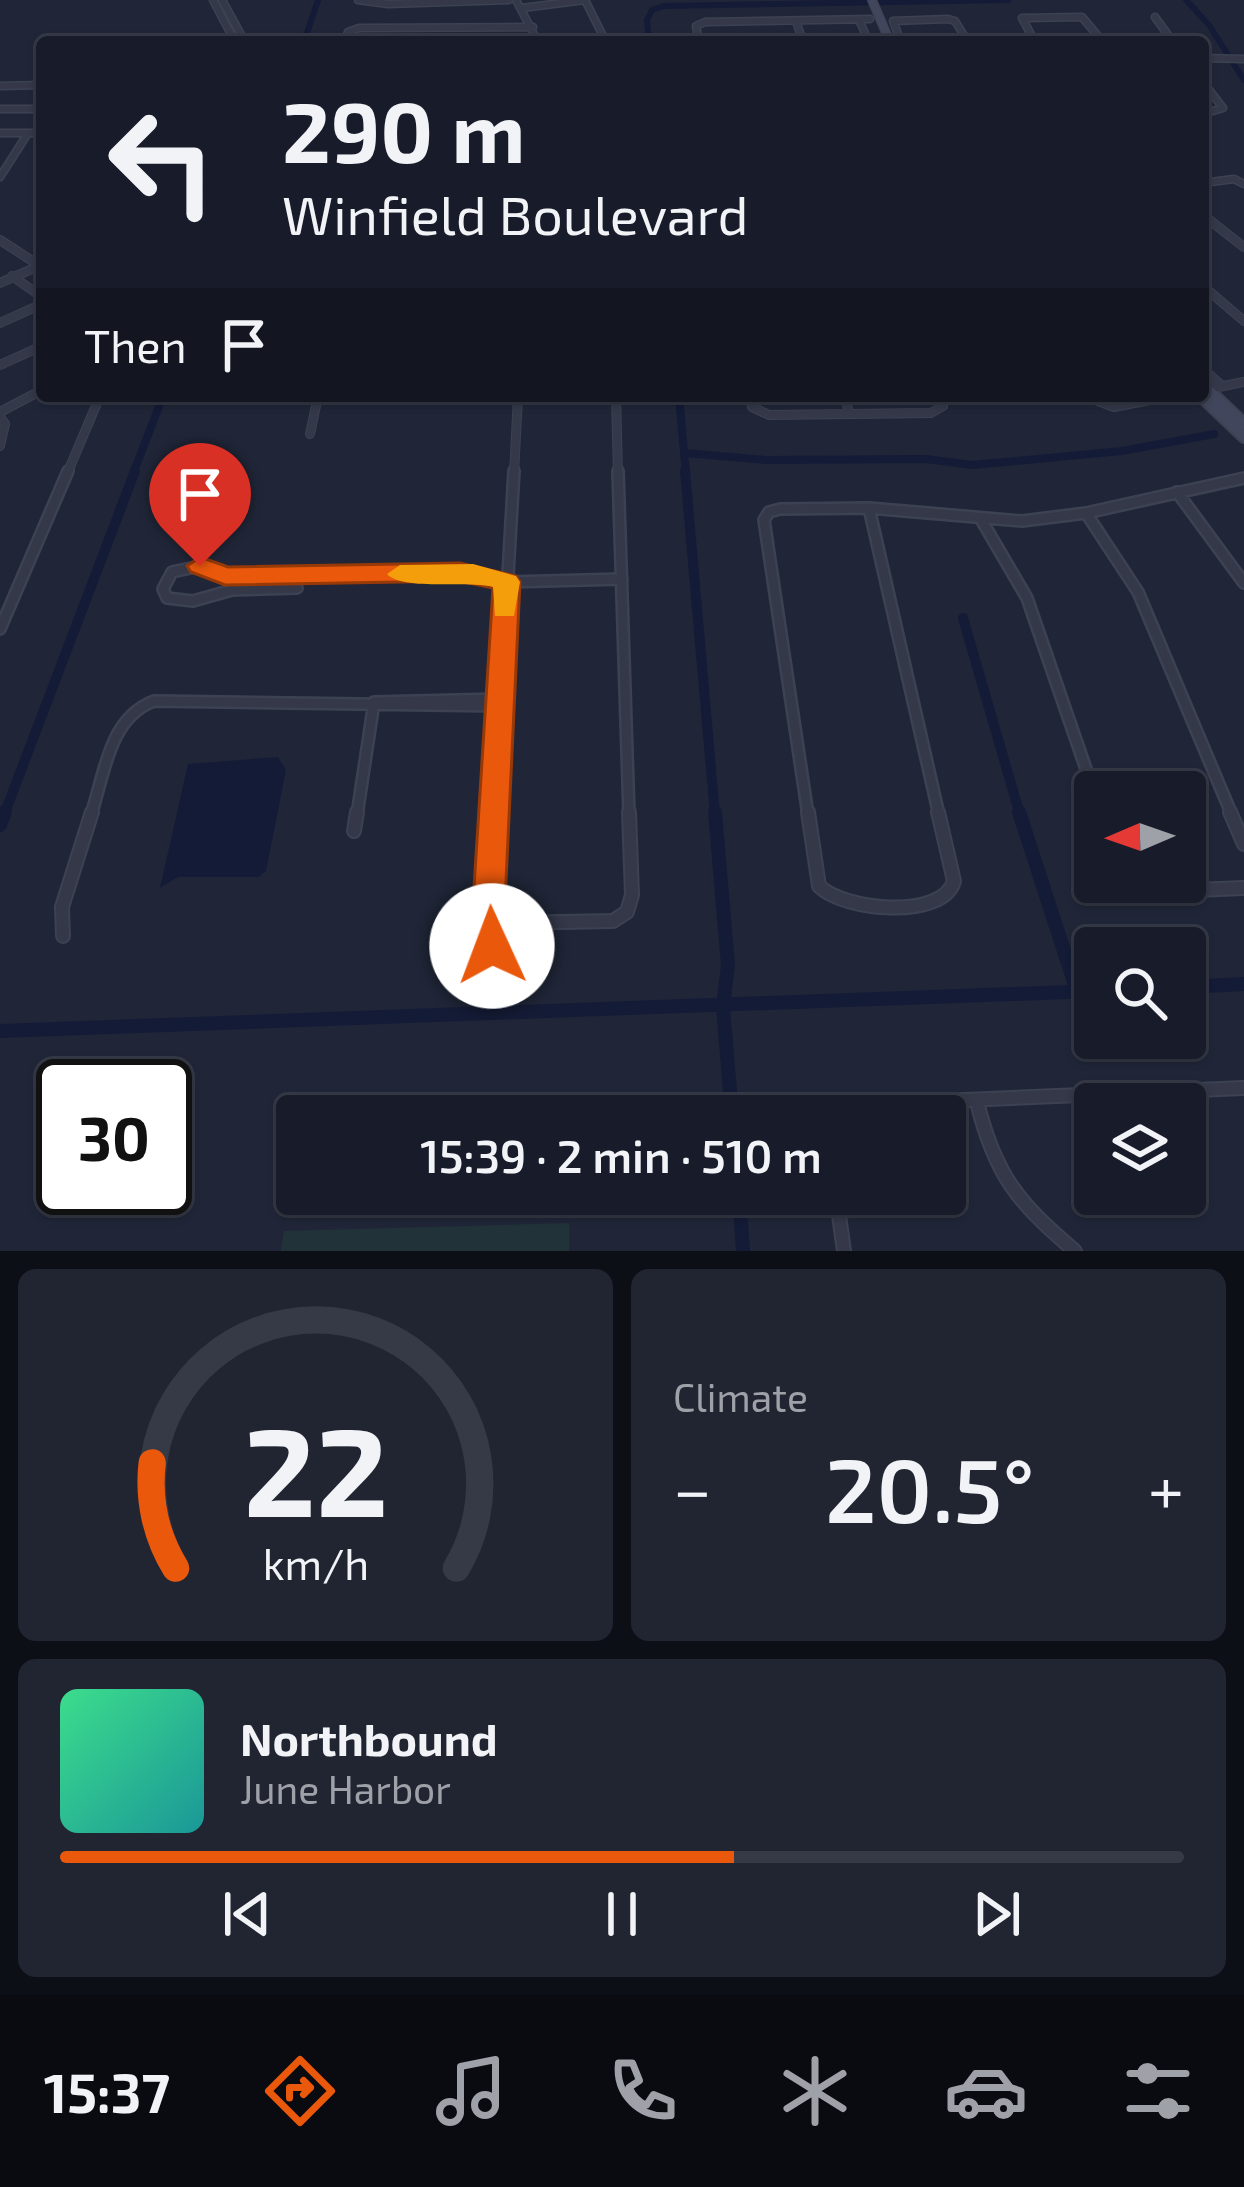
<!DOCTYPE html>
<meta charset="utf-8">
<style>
:root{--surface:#181c2a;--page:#212532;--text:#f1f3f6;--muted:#9fa1a8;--line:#363a47;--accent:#ea580c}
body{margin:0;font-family:"Exo 2",sans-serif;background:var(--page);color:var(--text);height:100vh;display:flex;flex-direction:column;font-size:45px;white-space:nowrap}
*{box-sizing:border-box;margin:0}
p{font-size:39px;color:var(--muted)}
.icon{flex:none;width:66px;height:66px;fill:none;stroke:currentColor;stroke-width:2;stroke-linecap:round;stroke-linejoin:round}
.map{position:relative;height:1251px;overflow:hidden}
.side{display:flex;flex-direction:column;gap:18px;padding:18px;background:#0d0f17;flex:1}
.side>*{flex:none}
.banner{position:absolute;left:36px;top:36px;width:1173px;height:366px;border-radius:12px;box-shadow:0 3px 9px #0004,0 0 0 3px var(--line);background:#181c2a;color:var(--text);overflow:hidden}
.needle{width:78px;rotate:268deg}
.fabs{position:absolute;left:1074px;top:771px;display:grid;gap:24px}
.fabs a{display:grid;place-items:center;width:132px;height:132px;border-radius:12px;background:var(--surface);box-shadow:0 3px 9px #0004,0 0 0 3px var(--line);font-size:60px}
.speed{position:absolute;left:36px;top:1059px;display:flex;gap:24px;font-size:60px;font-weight:700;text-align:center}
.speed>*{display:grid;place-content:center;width:156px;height:156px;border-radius:50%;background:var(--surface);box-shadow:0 3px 9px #0004,0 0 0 3px var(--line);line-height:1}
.speed .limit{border:6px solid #111;border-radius:18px;background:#fff;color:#111}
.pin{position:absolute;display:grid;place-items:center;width:102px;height:102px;color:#fff;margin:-123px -51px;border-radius:50% 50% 50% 0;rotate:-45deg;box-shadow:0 0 12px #0007}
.pin .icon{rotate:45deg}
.me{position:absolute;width:132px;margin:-66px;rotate:358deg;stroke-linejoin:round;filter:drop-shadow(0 0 9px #0008)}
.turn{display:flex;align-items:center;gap:42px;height:252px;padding:0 48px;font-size:54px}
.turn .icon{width:156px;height:156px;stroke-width:2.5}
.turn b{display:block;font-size:84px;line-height:102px}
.then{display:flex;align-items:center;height:114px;padding:0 48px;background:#0003;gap:24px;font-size:45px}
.big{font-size:90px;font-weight:600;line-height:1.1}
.side .widget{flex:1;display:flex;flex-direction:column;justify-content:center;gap:18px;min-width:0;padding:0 42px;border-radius:18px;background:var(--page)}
.side .dial{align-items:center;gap:0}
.dial svg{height:312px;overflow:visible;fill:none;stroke:var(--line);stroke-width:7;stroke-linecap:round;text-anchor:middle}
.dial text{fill:var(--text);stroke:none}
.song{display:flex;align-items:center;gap:36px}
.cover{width:144px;height:144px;border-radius:18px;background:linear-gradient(135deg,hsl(150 70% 55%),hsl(180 70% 35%))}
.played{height:12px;border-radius:6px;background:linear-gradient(90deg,var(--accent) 60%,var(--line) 60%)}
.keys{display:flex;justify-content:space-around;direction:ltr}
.heat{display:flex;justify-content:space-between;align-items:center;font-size:66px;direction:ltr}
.side .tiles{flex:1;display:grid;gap:18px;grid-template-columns:1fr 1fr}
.widget:last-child{grid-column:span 2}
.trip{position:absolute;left:276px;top:1095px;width:690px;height:120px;border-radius:12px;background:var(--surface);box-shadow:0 3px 9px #0004,0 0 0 3px var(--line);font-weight:600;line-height:120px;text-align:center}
.dock{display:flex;height:192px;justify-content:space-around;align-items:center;background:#0a0b11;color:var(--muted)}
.dock .icon{width:84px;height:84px}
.dock .on{color:var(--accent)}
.dock b{font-size:54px;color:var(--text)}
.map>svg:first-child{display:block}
</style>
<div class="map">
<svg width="1244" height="1251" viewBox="0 0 1244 1251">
<rect width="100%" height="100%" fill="#202638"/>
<path fill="#223239" d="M569,1223V1251H281L284,1231Z"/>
<path fill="#141b36" d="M278,757L286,770L266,871L258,877H178L160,888L188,764Z"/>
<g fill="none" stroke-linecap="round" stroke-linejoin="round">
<path stroke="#141b36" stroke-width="6" d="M1186,0L1209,25L1244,80
M304,42L318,0
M649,42L647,20L652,10L664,6L1008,0"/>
<path stroke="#141b36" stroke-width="8" d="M679,396L686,474
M684,453L766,460L926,459L972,465L1122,451L1214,434
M133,474L163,396"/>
<path stroke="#141b36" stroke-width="10" d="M685,471L715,815
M963,618L1020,815
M4,815L135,471"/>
<path stroke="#141b36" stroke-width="14" d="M715,812L728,965L723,1007L732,1116
M1019,812L1077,991
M0,825L5,812
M1185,987L1244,984
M0,1031L1095,991
M739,1194L743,1251"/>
<g stroke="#3d4252" stroke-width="9">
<path id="street-far3" d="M213,0L235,42
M222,0L245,42
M358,0L388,4L509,0
M516,0L538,42
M585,0L606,42
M522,8L585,0
M1155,17L1173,42
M859,20L869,42
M796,21L803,42
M344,42L348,32L359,28L533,27
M699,42L696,26L705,22L870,19
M901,42L893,21L948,19L955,21L968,42
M1035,42L1022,18L1082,17L1103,42
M1203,58L1244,59
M1203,82L1223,108L1203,114
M0,86L42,85
M0,109H42
M0,133H42
M0,177L28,133
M1203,183L1234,179L1244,184"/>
</g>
<g stroke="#3d4252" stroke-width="10">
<path id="street-far2" d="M1203,215L1244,247
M0,240L40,266
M12,276L42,297
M0,283L39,266
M1203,286L1244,321
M0,323L42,304
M0,365L42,346
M1203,369L1222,386
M1203,390L1244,382
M616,396L618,474
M750,396L752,407L769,415L931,413L943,406L939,396
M845,396L849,414
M1085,396L1114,407L1170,396
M0,412L42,390
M0,417L5,424L0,446
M310,434L318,396
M67,474L100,396
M514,474L518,396"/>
</g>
<g stroke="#3d4252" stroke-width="14">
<path id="street-far1" d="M618,471L629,815
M1177,492L1244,583
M869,508L939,815
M869,508L1022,521L1086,513L1244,478
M1086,513L1138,592L1232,815
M982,521L1027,598L1095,795
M297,588L232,590L193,601L167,598L163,589L172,572L200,566L225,576L460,572L507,582L622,579
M0,629L68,471
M374,702L499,699
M91,815C105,772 109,718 154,701L499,706
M357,815L374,702
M494,815L514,471
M808,815L764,520L769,512L780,509L869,508"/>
</g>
<g stroke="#3d4252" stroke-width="16">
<path id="street" d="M808,812L819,886C844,911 943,920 954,881L938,812
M1230,812L1244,844
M354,831L357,812
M1127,882L1147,892L1244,888
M493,919L507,923L613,921L627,912L632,895L629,812
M63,936L62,907L92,812
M490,972L494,812
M977,1102C995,1175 1018,1203 1075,1251
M833,1116L848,1105L1244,1088
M836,1194L844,1251"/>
</g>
<g stroke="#3d4252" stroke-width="10">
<path id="secondary-far1" d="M872,0L890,42"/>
</g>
<g stroke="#3d4252" stroke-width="14">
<path id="secondary" d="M1203,385L1244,424
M1201,396L1244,437"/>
</g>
<use href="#street-far3" stroke="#343849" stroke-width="6"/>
<use href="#street-far2" stroke="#343849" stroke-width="8"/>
<use href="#street-far1" stroke="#343849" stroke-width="9"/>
<use href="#street" stroke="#343849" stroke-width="12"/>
<use href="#secondary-far1" stroke="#42465c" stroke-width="8"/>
<use href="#secondary" stroke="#42465c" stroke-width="10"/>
</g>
<path fill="#ea580c" stroke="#983908" stroke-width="3" d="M200,557L228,567L460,563L516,576L520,582L505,903L509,946L504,956L492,960L480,956L473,903L493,588L460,581L225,585L191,572L187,566Z"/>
<path fill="#f59e0b" d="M473,564L516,576L520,582L514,616H495L493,587C466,580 402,591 387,574L400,565Z"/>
</svg>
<div class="fabs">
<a><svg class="needle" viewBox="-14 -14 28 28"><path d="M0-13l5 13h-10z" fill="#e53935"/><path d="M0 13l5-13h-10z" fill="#9fa1a8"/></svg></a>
<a><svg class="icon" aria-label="search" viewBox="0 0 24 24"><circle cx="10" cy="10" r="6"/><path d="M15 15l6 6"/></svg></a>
<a><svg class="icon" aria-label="layers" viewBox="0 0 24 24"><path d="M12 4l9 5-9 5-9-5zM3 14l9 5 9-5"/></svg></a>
</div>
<div class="speed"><div class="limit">30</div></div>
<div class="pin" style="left:200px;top:566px;background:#d93025"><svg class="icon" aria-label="arrive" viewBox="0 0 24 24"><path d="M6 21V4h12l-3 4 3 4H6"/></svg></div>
<svg class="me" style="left:492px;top:946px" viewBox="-20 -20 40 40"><circle r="19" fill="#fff"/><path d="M0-13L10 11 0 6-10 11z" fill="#ea580c"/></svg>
<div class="trip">15:39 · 2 min · 510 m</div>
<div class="banner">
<div class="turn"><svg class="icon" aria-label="left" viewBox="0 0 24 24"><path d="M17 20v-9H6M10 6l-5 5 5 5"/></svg><div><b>290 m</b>Winfield Boulevard</div></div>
<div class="then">Then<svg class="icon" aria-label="arrive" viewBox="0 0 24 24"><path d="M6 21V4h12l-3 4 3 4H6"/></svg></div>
</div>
</div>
<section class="side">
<div class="tiles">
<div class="widget dial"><svg viewBox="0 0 100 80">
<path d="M14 69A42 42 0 1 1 86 69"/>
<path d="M14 69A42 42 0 0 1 8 42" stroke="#ea580c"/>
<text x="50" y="56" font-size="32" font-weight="700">22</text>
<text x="50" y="72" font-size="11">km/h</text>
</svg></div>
<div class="widget"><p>Climate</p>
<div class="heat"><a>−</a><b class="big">20.5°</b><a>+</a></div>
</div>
<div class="widget">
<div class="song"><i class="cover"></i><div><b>Northbound</b><p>June Harbor</p></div></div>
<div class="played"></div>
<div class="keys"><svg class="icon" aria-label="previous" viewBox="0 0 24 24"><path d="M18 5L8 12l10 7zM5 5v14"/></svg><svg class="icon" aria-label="pause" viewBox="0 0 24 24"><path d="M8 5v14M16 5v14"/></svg><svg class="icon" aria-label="next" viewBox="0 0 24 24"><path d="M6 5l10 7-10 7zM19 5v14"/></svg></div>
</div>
</div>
</section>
<nav class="dock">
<b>15:37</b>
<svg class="icon on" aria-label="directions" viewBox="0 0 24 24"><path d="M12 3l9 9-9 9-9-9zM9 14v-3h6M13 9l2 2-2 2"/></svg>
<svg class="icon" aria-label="music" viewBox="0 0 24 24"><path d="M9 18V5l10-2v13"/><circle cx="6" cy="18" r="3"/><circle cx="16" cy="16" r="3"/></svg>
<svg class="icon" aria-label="phone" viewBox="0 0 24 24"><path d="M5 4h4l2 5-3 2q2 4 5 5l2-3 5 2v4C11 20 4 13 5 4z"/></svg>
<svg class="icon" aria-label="climate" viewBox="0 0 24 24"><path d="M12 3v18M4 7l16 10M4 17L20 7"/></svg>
<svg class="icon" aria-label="car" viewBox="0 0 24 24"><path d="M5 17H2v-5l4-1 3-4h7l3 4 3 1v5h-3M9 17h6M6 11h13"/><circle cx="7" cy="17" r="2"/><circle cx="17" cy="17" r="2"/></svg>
<svg class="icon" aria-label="filters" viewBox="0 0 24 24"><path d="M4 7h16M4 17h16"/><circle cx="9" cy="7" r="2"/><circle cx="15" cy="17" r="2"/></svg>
</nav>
